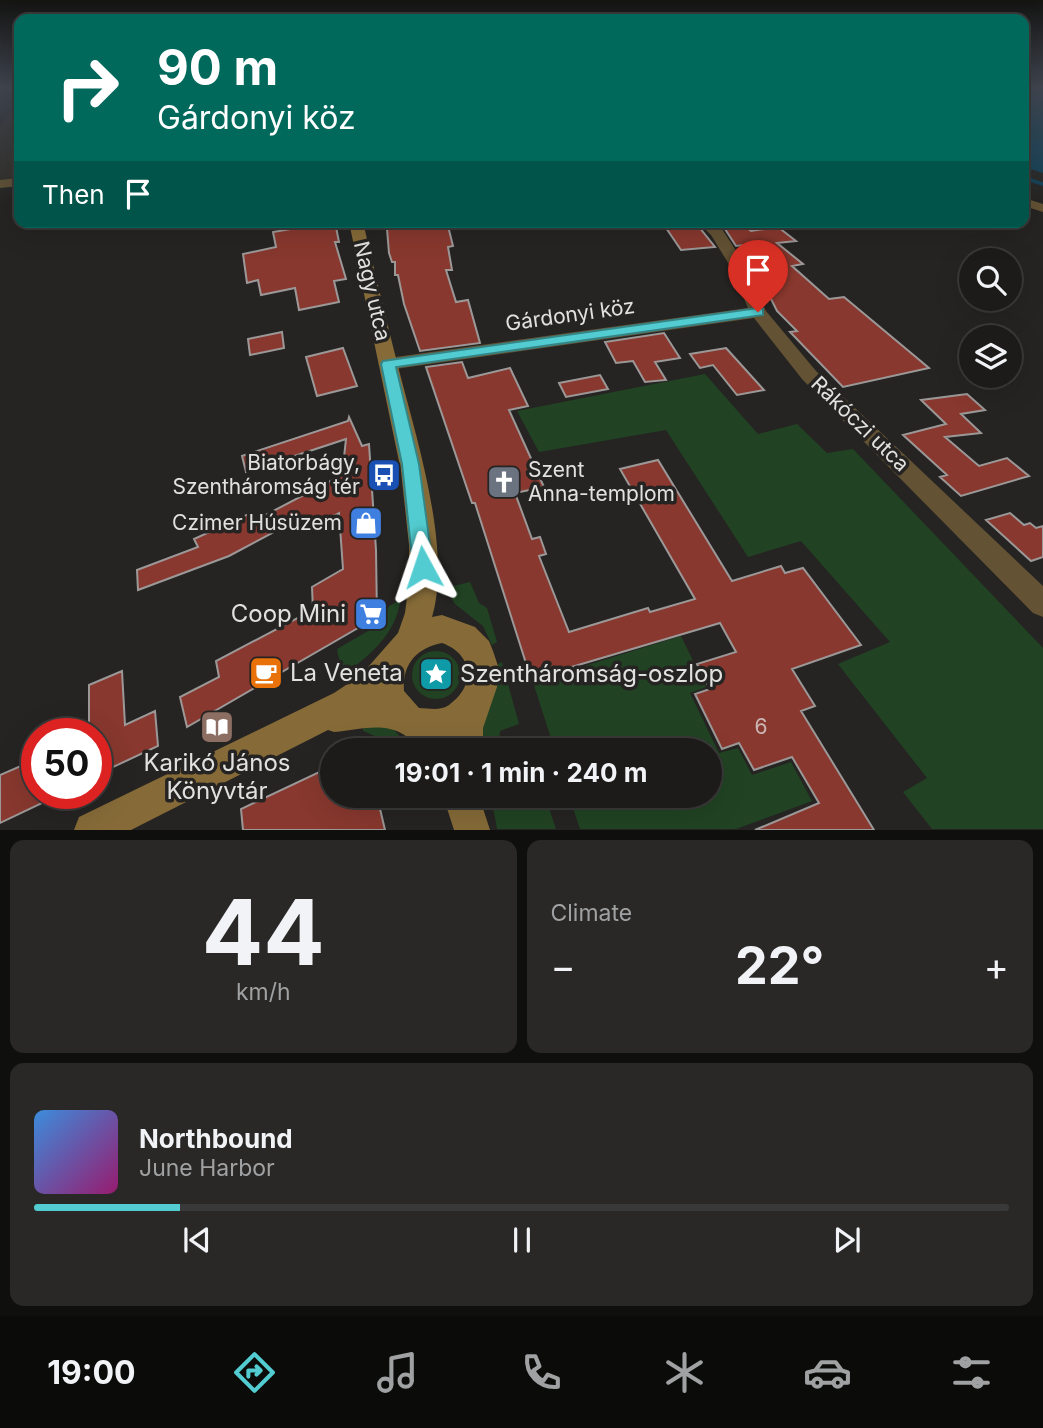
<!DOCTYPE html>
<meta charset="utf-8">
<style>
:root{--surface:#1c1b1a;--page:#292827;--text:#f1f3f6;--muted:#a0a1a2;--line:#3a3939;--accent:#52ccd0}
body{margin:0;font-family:Inter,sans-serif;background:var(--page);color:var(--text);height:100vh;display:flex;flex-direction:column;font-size:26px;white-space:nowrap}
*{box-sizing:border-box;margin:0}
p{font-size:23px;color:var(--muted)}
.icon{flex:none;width:38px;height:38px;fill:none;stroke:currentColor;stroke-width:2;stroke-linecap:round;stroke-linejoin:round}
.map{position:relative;height:830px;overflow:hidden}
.side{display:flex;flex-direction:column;gap:10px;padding:10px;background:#0f0f0e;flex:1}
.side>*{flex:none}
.top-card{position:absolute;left:14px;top:14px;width:1015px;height:214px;border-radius:14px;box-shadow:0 7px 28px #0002,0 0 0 2px var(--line);background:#00695c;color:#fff;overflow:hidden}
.buttons{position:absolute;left:959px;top:248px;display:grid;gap:14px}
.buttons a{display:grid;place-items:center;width:63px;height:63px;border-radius:50%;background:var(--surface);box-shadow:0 7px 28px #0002,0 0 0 2px var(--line);font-size:35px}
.speed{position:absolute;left:21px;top:718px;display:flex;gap:14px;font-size:35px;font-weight:700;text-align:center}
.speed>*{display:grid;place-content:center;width:91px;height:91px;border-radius:50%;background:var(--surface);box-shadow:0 7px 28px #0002,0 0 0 2px var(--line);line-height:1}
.speed .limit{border:10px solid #d22;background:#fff;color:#111}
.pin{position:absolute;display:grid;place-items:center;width:60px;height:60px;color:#fff;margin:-72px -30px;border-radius:50% 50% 50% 0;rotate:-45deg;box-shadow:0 0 7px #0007}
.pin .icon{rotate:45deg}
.me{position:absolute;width:77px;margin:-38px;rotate:355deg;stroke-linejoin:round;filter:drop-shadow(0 0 5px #0008)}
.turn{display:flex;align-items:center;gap:24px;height:147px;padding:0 28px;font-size:32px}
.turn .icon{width:91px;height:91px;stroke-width:2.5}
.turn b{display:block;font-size:49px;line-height:60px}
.then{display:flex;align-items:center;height:66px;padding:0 28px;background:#0003;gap:14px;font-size:26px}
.big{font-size:52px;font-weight:700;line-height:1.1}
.side .widget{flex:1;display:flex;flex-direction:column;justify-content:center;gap:10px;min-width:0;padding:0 24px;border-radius:14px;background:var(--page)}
.side .dial{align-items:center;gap:0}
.dial b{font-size:91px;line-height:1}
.song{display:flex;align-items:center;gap:21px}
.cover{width:84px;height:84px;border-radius:10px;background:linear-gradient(135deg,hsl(210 70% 55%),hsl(320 70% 35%))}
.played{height:7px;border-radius:4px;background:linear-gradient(90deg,var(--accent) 15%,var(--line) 15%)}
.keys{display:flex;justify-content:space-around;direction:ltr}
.heat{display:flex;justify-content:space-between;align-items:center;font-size:38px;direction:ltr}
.side .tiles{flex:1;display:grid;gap:10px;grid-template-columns:1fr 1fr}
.widget:last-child{grid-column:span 2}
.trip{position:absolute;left:320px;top:738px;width:402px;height:70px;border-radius:35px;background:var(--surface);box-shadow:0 7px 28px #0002,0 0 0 2px var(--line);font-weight:700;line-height:70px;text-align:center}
.dock{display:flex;height:112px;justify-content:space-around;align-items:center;background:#0b0b0a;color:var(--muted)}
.dock .icon{width:49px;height:49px}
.dock .current{color:var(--accent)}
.dock b{font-size:32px;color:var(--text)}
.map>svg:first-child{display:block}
</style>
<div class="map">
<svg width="1043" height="830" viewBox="0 0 1043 830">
<rect width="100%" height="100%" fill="#252422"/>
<path fill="#302d25" d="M19,100V179L0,182V127Z"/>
<path fill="#214323" d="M705,374L758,434L797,424L827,453L853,449L1043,648V829H932L903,792L927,778L838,664L890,642L801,541L748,557L666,430L539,452L517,411Z
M470,582L479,603L487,608L497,642L492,645L483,626L455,604L445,588Z
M400,600C398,632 367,659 342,675L337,649L382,623L389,606Z
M681,636L706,687L690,693L719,753L738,748L752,775L791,762L812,801L736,829H580L569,796H710V751H555L533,682Z
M412 675a24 24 0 1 1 48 0a24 24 0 1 1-48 0Z
M502,662L519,724L500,731L499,741L482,747L483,716L497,676L498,664Z
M363,723L393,729L414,751H382L375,736L363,731Z
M491,796H545L556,829H497Z"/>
<path fill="#0d435b" d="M1024,88H1043V173L1024,167Z"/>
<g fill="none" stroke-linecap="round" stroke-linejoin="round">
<path stroke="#0d435b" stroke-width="3.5" d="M1024,178L1043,184"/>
</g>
<path fill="#88382e" stroke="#9c9898" stroke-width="2" d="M301,222H335L339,242H335L346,279L334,281L339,302L299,310L295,288L261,295L258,280L247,283L243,254L276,247L273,232L303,227Z
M404,222H447L453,246L448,247L452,270H446L456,302L468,300L480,343L420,351L404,304L398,275H395V262H392L389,253L387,229L406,227Z
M662,222H695L715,247L681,250Z
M746,227L751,231L778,227L796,241L777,243L803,264L792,266L829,299L844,297L929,368L843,387L790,332L797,331L777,311L744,245L736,246L725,229Z
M282,332L284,348L250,355L248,339Z
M664,333L680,358L655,362L666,380L645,382L633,361L616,363L605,342Z
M343,348L357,386L317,396L306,357Z
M726,348L764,390L737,395L713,365L700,368L690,354Z
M462,362L468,378L510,368L528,406L509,410L544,487L515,493L532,539L540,537L546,554L539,556L569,632L648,608L650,612L695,599L620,469L658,460L732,581L781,566L785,573L803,568L861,645L792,669L815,706L801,711L874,830H755L819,803L792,757L754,770L739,743L722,749L695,694L710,689L697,664L736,652L720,623L531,679L475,503H472L426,367Z
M600,375L608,389L566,397L559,383Z
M967,394L985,410L961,414L981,433L945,437L979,466L1007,458L1029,476L961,496L940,477L947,475L903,435L946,424L921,400Z
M349,417L362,446L369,444L376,550L377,617L187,727L180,697L219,677L216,661L313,610L312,587L343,569L339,513L313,527L304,516L229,556L138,590L137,570L198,547L194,539L251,513L256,520L342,475L346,439L246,472L242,456L348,421Z
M1010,513L1024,525L1030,523L1036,528L1043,526V557L1031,561L986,520Z
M122,671L125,725L155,711L158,746L96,775V733H89V685Z
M37,759V793H63L0,823V775Z
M332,766V796H377L385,830H243L241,809Z"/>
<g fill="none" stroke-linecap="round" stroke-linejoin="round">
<path fill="#635234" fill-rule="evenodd" d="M19,178V186L0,188V180Z
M1024,198L1043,204V212L1024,206Z
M698,222H714L722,229L746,266L766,311L816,371L1043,586V617L1033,613L802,379L754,318L388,370L378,364L388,358L748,308L730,266L711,235Z"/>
<path fill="#866b38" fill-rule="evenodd" d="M349,222H363C375,273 387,323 400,374C417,440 452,551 432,617L442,615L475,627L489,641L493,651L499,669L497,687L483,728V751H421C397,718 369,728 334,732L328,730L131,830H74L79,817L334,693L361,675L398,633L405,613L409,581V545L401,471ZM442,643C468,652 477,678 456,699C451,703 448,707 442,708C435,710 426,708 419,708L404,691C402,665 416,648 442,643Z
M443,796H479L490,830H454Z"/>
</g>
<linearGradient id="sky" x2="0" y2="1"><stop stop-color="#141413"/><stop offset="0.43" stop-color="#40454f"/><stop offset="1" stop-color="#40454f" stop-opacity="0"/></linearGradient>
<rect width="1043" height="204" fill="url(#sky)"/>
<path fill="#52ccd0" stroke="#358587" stroke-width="2" d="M758,308L763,309V315L396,367L419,464L433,567L430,573L423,576L415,573L413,567L402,464L381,364L383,361Z"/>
<defs>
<g id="bus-square" transform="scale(1.75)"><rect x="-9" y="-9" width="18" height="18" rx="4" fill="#1a4fb4" stroke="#252422"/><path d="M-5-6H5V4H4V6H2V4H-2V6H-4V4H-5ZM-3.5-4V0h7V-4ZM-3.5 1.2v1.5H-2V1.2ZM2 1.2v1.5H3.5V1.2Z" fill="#fff"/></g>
<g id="church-square" transform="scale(1.75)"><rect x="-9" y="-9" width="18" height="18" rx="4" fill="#6b7280" stroke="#252422"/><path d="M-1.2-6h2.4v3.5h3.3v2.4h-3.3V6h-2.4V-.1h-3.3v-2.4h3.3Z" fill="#fff"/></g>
<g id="shop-square" transform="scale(1.75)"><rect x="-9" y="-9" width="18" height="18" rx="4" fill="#3f7fe0" stroke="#252422"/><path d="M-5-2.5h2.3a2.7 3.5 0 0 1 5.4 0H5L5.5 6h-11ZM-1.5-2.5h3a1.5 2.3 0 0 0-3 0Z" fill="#fff"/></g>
<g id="supermarket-square" transform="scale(1.75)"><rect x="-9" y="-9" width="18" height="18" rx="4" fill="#3f7fe0" stroke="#252422"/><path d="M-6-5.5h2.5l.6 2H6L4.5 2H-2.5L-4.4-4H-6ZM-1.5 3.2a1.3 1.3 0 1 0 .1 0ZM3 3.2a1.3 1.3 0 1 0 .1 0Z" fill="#fff"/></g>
<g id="cafe-square" transform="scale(1.75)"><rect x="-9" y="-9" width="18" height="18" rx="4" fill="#e8710a" stroke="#252422"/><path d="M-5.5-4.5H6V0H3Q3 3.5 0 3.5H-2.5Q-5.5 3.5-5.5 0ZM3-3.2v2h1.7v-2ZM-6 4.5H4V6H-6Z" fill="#fff"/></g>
<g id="sight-square" transform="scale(1.75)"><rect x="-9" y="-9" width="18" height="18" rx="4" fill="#0f9aa8" stroke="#252422"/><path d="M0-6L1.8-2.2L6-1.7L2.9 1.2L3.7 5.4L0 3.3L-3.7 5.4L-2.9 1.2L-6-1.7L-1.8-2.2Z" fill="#fff"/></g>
<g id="library-square" transform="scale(1.75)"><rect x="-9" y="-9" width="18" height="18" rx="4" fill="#8d6e63" stroke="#252422"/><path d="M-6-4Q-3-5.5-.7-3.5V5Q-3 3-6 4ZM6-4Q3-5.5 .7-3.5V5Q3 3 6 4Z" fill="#fff"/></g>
</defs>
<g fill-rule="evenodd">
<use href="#bus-square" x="384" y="475"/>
<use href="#church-square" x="504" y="482"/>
<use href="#shop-square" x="366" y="523"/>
<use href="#supermarket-square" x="371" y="614"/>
<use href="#cafe-square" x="266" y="673"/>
<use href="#sight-square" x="436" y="674"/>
<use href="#library-square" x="217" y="727"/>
</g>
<g text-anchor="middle" stroke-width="7" stroke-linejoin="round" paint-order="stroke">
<g font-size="21" fill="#e1e1df" stroke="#252422">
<text transform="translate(372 291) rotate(77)" y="7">Nagy utca</text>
<text transform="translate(570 315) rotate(-8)" y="7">Gárdonyi köz</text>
<text transform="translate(860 424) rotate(44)" y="7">Rákóczi utca</text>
</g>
<g font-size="21" fill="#e1e1df" stroke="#252422" text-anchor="end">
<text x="360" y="470">Biatorbágy,<tspan x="360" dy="24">Szentháromság tér</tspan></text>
<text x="528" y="477" text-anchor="start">Szent<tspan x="528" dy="24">Anna-templom</tspan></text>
<text x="342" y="530">Czimer Húsüzem</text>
</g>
<g font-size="21" fill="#cbb7b3">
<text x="761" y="734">6</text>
</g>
<g font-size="24" fill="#e1e1df" stroke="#252422" text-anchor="start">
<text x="346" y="622" text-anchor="end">Coop Mini</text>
<text x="290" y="681">La Veneta</text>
<text x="460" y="682">Szentháromság-oszlop</text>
<text x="217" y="771" text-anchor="middle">Karikó János<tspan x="217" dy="28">Könyvtár</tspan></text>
</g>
</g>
</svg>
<div class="buttons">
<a><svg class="icon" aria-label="search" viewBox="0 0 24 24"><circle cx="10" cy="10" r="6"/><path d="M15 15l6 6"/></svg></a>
<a><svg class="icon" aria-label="layers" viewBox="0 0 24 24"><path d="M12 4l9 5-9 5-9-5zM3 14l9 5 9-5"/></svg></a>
</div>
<div class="speed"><div class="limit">50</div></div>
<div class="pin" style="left:758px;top:312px;background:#d93025"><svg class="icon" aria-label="arrive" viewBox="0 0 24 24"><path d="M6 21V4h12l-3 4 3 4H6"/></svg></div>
<svg class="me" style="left:423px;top:567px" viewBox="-20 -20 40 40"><path d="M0-17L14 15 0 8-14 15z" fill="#52ccd0" stroke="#fff" stroke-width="4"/></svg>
<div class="trip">19:01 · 1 min · 240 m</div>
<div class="top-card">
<div class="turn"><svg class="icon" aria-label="right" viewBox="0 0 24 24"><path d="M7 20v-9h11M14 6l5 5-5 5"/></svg><div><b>90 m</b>Gárdonyi köz</div></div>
<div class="then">Then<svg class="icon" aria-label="arrive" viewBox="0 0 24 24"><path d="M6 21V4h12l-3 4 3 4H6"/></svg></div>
</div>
</div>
<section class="side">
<div class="tiles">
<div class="widget dial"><b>44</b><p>km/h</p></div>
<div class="widget"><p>Climate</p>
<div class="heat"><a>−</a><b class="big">22°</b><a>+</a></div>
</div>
<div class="widget">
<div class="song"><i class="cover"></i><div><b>Northbound</b><p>June Harbor</p></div></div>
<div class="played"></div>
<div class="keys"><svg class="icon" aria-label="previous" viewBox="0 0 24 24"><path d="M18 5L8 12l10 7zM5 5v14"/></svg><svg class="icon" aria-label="pause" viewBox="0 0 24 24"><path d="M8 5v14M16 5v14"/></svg><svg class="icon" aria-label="next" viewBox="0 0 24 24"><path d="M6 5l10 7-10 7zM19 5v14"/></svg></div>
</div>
</div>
</section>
<nav class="dock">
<b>19:00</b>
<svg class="icon current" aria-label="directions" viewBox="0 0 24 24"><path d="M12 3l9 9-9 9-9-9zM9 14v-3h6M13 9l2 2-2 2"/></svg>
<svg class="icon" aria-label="music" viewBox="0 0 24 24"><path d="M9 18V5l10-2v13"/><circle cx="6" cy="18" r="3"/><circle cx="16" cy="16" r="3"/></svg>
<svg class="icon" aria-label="phone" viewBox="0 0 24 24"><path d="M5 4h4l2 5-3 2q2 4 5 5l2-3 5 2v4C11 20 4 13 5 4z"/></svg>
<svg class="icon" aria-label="climate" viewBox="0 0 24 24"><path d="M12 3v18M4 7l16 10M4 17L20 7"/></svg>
<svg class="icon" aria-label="car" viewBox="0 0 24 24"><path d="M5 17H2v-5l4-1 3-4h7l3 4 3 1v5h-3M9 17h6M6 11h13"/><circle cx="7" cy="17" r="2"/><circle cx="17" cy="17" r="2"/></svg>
<svg class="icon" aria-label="filters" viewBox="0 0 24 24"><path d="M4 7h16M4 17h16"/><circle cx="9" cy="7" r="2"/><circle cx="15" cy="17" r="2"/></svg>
</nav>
